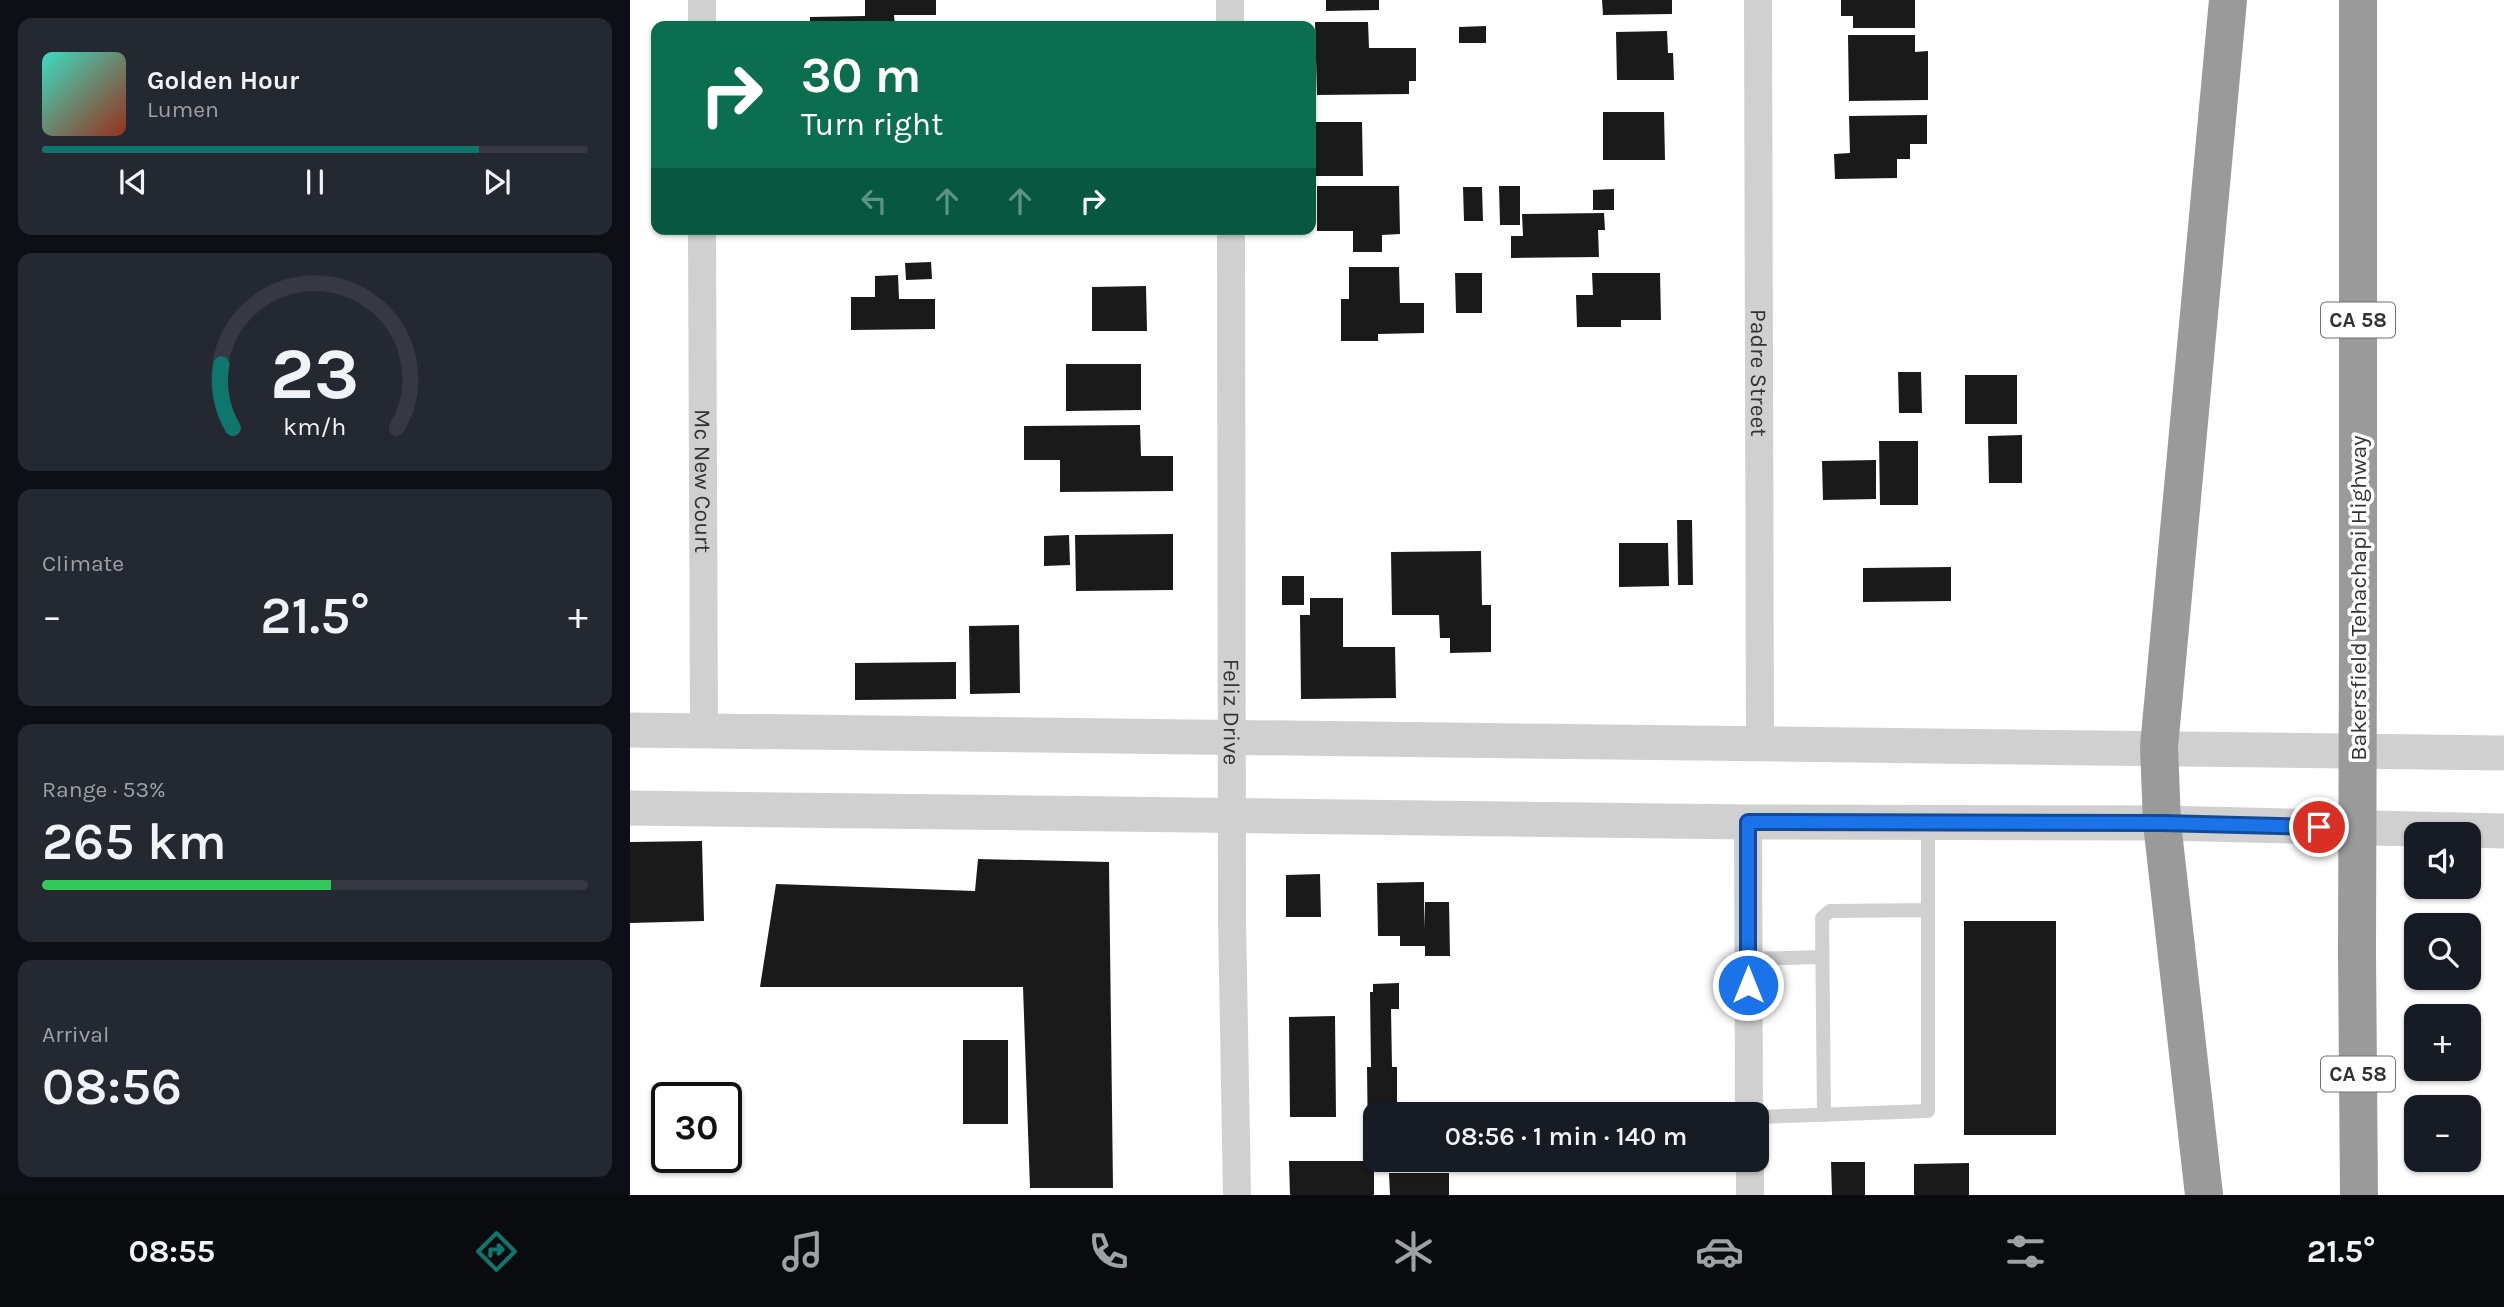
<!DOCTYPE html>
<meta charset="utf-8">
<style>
:root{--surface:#171b24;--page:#242831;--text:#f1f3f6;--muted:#9ea1a6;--line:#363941;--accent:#0f766e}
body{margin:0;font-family:Karla,sans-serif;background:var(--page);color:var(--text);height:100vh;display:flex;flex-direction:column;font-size:26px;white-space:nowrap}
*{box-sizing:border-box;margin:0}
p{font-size:23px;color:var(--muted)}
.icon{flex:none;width:38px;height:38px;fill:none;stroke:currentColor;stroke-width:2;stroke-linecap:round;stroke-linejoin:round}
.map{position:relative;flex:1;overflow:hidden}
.sheet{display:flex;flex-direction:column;gap:18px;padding:18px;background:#0d0f14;width:630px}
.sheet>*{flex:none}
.top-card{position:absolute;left:21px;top:21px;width:665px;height:214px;border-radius:14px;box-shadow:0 2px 5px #0004;background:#0b6e4f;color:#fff;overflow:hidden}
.fabs{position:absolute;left:1774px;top:822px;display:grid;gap:14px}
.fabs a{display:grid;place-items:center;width:77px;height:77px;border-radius:14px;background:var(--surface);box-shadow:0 2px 5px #0004;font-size:35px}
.speed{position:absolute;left:21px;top:1082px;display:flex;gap:14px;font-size:35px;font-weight:700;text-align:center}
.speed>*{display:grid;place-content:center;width:91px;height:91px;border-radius:50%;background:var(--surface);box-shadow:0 2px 5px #0004;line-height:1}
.speed .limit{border:4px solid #111;border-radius:10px;background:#fff;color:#111}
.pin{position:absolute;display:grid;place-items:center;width:60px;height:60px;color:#fff;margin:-30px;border:4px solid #fff;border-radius:50%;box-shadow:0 2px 7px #0007}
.me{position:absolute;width:77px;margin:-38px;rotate:0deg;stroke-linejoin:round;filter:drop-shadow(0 0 5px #0008)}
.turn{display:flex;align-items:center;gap:24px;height:147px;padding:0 35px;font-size:32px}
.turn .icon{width:91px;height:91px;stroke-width:2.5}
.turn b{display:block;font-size:49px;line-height:60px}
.lanes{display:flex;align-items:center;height:66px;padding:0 35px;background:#0003;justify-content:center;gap:35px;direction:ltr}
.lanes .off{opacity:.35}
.big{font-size:52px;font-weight:600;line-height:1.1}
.sheet .widget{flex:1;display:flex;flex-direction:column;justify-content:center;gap:10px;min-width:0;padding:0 24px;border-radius:14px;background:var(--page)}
.sheet .dial{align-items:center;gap:0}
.dial svg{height:182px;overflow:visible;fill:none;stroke:var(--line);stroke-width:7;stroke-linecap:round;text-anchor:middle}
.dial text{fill:var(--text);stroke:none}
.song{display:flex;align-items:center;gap:21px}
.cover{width:84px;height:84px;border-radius:10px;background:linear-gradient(135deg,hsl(170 70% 55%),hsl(10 70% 35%))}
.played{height:7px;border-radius:4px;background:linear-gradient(90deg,var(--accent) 80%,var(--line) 80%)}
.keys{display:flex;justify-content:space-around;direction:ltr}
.heat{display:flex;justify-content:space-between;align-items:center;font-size:38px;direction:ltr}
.charge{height:10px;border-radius:5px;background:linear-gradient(90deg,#34c759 53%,var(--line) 0)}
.trip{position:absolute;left:733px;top:1102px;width:406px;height:70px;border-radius:14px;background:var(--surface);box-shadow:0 2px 5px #0004;font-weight:600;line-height:70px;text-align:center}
.tab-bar{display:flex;height:112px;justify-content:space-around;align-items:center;background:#090b0e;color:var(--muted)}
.tab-bar .icon{width:49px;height:49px}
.tab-bar .active{color:var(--accent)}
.tab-bar b{font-size:32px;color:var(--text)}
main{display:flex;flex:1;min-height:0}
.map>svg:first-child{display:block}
</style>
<main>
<section class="sheet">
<div class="widget">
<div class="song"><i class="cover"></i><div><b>Golden Hour</b><p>Lumen</p></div></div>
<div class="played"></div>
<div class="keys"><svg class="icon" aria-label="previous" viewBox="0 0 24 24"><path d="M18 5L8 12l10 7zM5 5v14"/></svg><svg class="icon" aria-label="pause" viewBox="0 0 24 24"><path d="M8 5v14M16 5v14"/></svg><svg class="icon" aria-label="next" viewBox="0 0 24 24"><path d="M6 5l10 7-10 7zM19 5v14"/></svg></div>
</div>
<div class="widget dial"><svg viewBox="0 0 100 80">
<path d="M14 69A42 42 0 1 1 86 69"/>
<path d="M14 69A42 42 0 0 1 9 41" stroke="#0f766e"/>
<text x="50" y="56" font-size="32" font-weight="700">23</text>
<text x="50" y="72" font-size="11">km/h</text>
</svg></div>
<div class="widget"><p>Climate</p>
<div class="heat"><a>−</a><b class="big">21.5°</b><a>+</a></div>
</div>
<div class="widget"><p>Range · 53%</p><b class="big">265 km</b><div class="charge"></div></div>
<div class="widget"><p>Arrival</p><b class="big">08:56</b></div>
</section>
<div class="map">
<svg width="1874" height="1195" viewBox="0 0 1874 1195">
<rect width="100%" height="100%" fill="#fff"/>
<path fill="#1a1a1a" d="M235,0H306V15H264L265,26H180V17L235,16Z
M696,0H749V10L696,11Z
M972,0H1042V14L973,15Z
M1211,0H1285V28H1223V16H1211Z
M685,22H738L739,48H786V81H779V94L687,95Z
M856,26V43H829V27Z
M1037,31L1038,53H1043L1044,80H987L986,32Z
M1218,35H1285V52L1298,51V100L1219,101Z
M973,112H1034L1035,160H973Z
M1297,115V144H1280V159H1267V178L1205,179L1204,154L1220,153L1219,116Z
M684,122H732L733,176H685Z
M687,186H769L770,234L752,235V252H723V231H687Z
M869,186H890V225H870Z
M833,187H852L853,221H834Z
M984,189V210H963V190Z
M974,213L975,230H968L969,257L881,258V236H893L892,214Z
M301,262L302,279L276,280L275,263Z
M719,267H769L770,303H794V333L748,334V341H711V299H719Z
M825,273H852V313H826Z
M962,273H1030L1031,320H991V327H947L946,295H963Z
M268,275L269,299H305V329L221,330V297H245V276Z
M516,286L517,331H462V287Z
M436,364H511V410L436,411Z
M1268,372H1291L1292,413H1269Z
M1335,375H1387V424H1335Z
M510,425L511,456H543V491L430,492V460H394V426Z
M1392,435V483H1359L1358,436Z
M1249,441H1288V505H1250Z
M1246,460V499L1193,500L1192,461Z
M1047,520H1062L1063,585H1048Z
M543,534V590L446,591L445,535Z
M439,535L440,565L414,566V536Z
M989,543H1038L1039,586L989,587Z
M851,551L852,605H861V652L820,653V638H810L809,615H762L761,552Z
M1321,567V601L1233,602V568Z
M652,576H674V605H652Z
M680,598H713V647H765L766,698L671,699L670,615H680Z
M389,625L390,693L340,694L339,626Z
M326,662V699L225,700V663Z
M72,841L74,921L0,923V842Z
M348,859L479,862L483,1188H400L393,987H130L146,884L345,891Z
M690,874L691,917H656V875Z
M794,882V929L795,902H819L820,956H795V946H770V936H748L747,883Z
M1334,921H1426V1135H1334Z
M769,983V1009H761L762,1067H767V1115H746V1147H738L737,1067H741L740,992H743V984Z
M705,1016L706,1117H660L659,1017Z
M333,1040H378V1124H333Z
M659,1161H744V1195H660Z
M1201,1162H1235V1195H1202Z
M1339,1163V1195H1284V1164Z
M759,1173H819V1195H760Z"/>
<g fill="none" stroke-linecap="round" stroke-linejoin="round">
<path stroke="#d0d0d0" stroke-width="14" d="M1118,959L1192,957
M1194,1115L1192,918L1200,911L1298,910
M1127,1117L1298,1111V822"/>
<g stroke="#d0d0d0" stroke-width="28">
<path d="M72,0V26"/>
<path d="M600,0V26"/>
<path id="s1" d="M1128,0L1130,745"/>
<path id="s2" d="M72,229L74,731"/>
<path id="s3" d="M601,229L602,919L607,1195"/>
<path d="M1118,822L1119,1115"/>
<path d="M1120,1160V1195"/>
</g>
<path stroke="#d0d0d0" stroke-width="35" d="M0,730L1874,753
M0,808L1118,822L1532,823L1874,831"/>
<path stroke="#9a9a9a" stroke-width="38" d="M1728,640V0
M1727,953L1729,1195
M1574,1195L1532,823L1529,747L1598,0"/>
<path stroke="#9a9a9a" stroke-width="38" d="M1727,953L1728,640"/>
</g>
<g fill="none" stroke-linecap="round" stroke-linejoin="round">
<g stroke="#114b97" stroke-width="18">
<path id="route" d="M1118,985V822L1532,823L1689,827"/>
</g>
<use href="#route" stroke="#1a73e8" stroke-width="12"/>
</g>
<g text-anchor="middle" stroke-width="7" stroke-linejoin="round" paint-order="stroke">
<g fill="#fff" stroke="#707070" stroke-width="2">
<rect x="1691" y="302.5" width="74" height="35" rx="5"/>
<rect x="1691" y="1056.5" width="74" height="35" rx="5"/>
</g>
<g font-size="21" font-weight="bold" fill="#333">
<text x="1728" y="327">CA 58</text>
<text x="1728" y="1081">CA 58</text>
</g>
<g font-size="23" fill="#333" stroke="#fff">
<text dy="8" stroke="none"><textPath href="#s1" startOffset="373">Padre Street</textPath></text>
<text dy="8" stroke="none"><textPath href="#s2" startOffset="252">Mc New Court</textPath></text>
<text transform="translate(1728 598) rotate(-90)" y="8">Bakersfield Tehachapi Highway</text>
<text dy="8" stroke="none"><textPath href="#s3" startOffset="483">Feliz Drive</textPath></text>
</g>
</g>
</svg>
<div class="fabs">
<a><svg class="icon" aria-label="sound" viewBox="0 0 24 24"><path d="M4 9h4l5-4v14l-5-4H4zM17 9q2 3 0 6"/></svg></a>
<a><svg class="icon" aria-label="search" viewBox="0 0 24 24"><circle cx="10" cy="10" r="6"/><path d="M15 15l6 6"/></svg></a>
<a>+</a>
<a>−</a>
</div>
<div class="speed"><div class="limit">30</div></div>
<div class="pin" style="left:1689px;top:827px;background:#d93025"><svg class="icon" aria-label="arrive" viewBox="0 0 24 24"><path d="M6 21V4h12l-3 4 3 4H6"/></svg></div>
<svg class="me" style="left:1118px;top:985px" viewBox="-20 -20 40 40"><circle r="17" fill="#1a73e8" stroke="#fff" stroke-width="3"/><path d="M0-11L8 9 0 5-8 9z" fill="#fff"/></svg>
<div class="trip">08:56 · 1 min · 140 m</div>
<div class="top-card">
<div class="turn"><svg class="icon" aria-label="right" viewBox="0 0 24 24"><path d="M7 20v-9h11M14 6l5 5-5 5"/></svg><div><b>30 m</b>Turn right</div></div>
<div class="lanes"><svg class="icon off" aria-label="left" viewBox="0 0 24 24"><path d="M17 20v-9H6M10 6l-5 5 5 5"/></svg><svg class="icon off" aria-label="ahead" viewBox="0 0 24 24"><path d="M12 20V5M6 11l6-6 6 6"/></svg><svg class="icon off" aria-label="ahead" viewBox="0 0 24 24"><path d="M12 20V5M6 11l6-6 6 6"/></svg><svg class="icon" aria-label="right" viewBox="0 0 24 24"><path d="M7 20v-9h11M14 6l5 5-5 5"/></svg></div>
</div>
</div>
</main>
<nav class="tab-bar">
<b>08:55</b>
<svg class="icon active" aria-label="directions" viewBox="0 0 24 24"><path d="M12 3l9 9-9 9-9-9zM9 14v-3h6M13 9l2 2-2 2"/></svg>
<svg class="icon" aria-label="music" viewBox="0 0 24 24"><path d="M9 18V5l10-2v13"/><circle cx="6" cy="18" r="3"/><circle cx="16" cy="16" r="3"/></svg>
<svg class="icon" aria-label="phone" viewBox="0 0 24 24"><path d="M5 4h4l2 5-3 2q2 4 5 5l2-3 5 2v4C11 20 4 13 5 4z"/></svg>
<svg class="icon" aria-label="climate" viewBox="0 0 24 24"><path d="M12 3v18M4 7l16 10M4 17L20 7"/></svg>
<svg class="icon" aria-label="car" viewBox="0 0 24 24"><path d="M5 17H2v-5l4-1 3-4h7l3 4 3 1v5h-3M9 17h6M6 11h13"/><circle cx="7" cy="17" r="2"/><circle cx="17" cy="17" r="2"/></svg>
<svg class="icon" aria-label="filters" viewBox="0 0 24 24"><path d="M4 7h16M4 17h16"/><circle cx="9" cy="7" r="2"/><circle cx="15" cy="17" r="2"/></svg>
<b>21.5°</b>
</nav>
